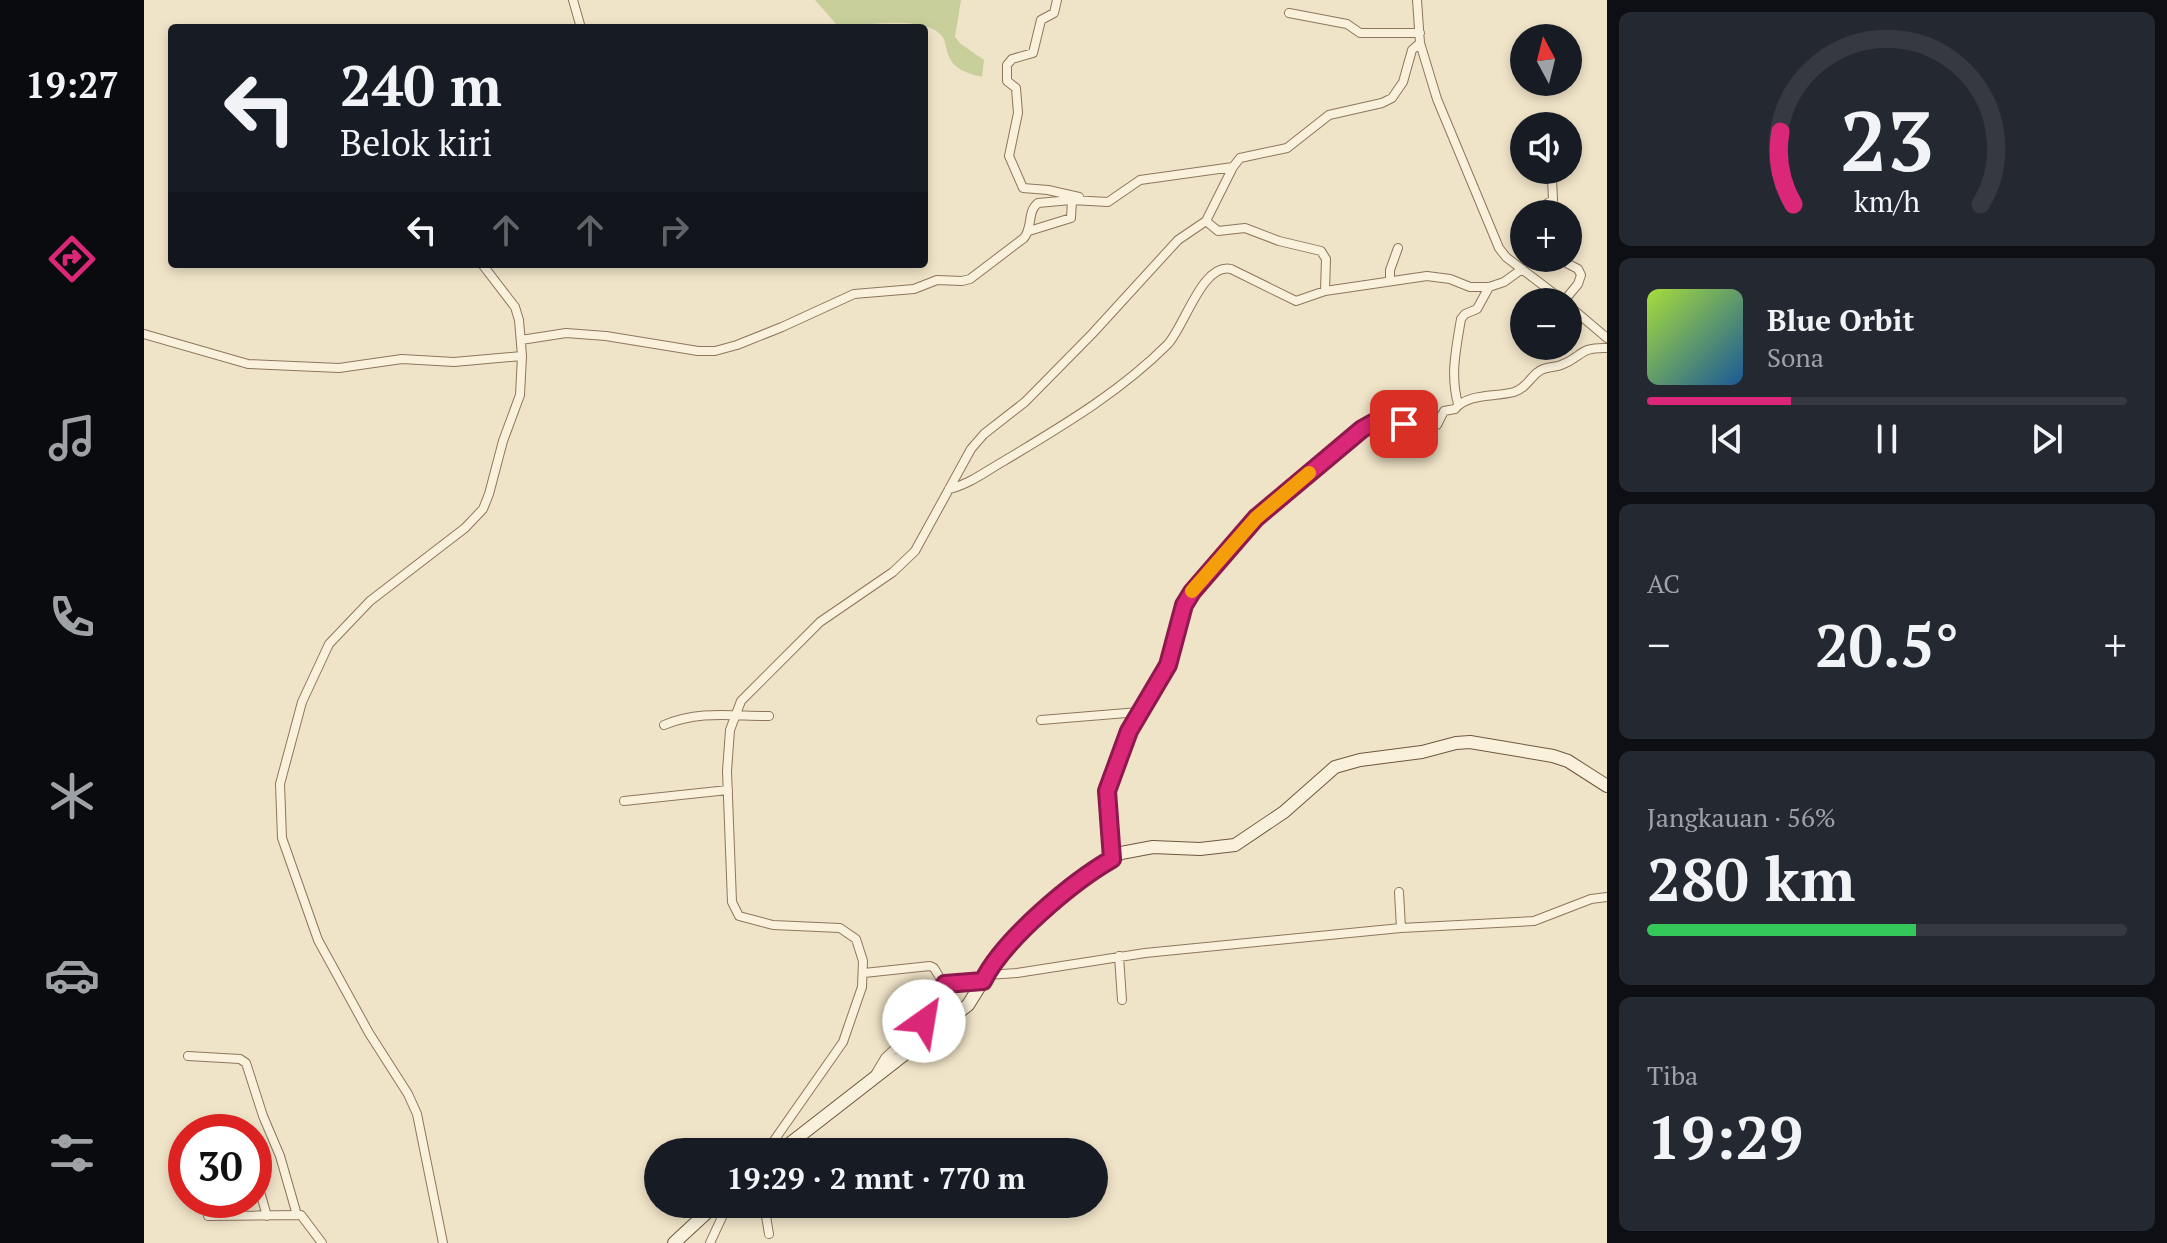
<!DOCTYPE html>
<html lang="id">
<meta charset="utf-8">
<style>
:root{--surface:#171b24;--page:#242831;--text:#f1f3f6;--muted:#9ea1a6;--line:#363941;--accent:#db2777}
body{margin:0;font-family:"PT Serif",serif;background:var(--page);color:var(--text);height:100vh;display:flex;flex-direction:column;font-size:30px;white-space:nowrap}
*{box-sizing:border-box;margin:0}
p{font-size:26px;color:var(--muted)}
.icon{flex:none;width:44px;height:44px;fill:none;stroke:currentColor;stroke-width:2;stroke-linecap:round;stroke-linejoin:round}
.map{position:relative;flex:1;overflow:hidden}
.panel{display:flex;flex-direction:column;gap:12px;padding:12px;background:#0d0f14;width:560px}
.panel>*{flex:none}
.guide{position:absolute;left:24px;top:24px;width:760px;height:244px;border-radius:8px;box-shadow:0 4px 12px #0003;background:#171b24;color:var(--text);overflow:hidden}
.needle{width:52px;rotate:353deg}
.tools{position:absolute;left:1366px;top:24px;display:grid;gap:16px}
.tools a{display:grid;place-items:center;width:72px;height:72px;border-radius:50%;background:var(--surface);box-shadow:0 4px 12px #0003;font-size:40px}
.speed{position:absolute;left:24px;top:1114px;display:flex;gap:16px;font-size:40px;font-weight:700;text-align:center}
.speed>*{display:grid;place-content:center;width:104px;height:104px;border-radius:50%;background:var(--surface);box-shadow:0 4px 12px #0003;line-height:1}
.speed .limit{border:12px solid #d22;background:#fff;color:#111}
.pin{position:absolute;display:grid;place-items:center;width:68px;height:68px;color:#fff;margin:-34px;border-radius:16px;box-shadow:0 4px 12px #0006}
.me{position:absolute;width:88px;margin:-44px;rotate:32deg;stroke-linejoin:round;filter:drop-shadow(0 0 6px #0008)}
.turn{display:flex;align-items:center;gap:28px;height:168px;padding:0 40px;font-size:36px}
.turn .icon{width:104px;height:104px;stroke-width:2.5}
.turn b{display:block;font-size:56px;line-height:68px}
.lanes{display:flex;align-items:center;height:76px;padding:0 40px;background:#0003;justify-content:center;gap:40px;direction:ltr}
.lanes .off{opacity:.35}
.big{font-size:60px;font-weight:700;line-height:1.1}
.panel .card{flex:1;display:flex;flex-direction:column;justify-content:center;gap:12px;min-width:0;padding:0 28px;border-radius:12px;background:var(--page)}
.panel .dial{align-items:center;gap:0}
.dial svg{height:208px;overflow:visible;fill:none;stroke:var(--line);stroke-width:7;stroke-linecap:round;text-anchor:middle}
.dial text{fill:var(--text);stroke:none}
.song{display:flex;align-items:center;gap:24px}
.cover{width:96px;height:96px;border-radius:12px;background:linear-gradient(135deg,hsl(80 70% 55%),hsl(210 70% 35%))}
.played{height:8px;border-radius:4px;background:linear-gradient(90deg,var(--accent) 30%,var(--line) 30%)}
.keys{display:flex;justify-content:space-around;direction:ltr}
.heat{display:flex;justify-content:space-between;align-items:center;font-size:44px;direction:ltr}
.charge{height:12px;border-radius:6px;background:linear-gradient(90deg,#34c759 56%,var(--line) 0)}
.trip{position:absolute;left:500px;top:1138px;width:464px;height:80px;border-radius:40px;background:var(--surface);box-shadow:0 4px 12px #0003;font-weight:700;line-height:80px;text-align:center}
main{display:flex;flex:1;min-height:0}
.tabs{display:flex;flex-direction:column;width:144px;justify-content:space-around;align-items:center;background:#090b0e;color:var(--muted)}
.tabs .icon{width:56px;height:56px}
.tabs .current{color:var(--accent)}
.tabs b{font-size:36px;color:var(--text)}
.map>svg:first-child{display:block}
</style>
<main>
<nav class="tabs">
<b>19:27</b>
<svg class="icon current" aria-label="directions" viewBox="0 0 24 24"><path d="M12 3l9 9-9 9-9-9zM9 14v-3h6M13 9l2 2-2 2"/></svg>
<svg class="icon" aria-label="music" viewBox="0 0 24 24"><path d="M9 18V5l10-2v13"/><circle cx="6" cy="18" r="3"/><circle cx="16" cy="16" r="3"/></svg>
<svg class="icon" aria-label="phone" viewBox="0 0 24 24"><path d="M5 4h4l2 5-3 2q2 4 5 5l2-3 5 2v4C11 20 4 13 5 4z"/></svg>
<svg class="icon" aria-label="climate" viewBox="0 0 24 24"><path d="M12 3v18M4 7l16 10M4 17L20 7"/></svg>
<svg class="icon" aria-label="car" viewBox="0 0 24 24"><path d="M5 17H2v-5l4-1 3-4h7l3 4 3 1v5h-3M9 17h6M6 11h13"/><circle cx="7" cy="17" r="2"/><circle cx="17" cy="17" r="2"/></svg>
<svg class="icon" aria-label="filters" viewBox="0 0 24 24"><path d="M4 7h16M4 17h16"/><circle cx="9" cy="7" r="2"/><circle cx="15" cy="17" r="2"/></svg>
</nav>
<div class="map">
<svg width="1463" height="1243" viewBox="0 0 1463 1243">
<rect width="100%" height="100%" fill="#f0e4c8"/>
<path fill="#c9cf9b" d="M671,0H817L811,37L817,44L840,60L838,77C819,72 806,68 802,47C801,43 800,37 797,35C779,16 723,24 698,28L693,25Z"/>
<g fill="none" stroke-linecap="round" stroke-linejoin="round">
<g stroke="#8d765c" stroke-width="10">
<path id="street" d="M429,0L437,28
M913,0L910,13L897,20L889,53L868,59L863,65V81L872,88L874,113L865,156L879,188L904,190L935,197
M1273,0L1276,43L1293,99L1355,248L1362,257L1421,302
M1145,13L1203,24L1216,33H1276
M1397,214L1396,208L1409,200L1408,178L1414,176
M1062,221L1074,231L1101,228L1135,241L1177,251L1182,259L1181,291
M885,231L927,218L928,200
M1413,258L1434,269L1437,275L1434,284L1420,301
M1246,280V270L1254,248
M1424,305L1463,338
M0,334L104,364L195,368L258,359L310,362L378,356
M377,340L422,333L462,336L554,351H571L593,345L638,327L710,294L770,289L793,280L818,281L826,279L880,238C889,227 883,211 894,203L927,200L964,202L996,180L1089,167
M1314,404C1306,375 1312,349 1317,319L1321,314L1333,309L1345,287
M805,489C826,484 842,471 860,461C918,426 975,393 1024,344C1041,325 1059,262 1087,269L1152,301L1181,291L1283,276L1306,279L1326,287H1345L1360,282L1378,269
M897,720L995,712
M520,725C555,710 588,716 625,716
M480,801L584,790
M968,859L963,791L985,731L1024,665L1040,605L1048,592L1112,518L1221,427L1238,418L1278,426L1293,425L1300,411L1311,409C1324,393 1352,397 1370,392C1382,388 1385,379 1394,372C1401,366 1409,368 1417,365C1439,357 1434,347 1463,348
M1255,892L1257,928
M975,956L978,1000
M720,973L786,966L790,968L799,983L839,981
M843,975L873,973L1001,953L1257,928L1390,921L1447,899L1463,897
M44,1056L96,1059L102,1063L119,1116L136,1156L153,1215
M732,1073L741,1058L780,1021L782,1003L797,994L801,984
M622,1152L699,1042L718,987L719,961L712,939L696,928L629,925L595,916L588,902L583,771L586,730L597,701L676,622L749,572L771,551L827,449L840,434L881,402L948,334L1034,240L1062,221L1089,167L1096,158L1143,148L1185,115L1238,103L1248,98L1259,82L1268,50L1276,43
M110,1171L123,1216
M620,1204L625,1234
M64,1216L157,1215L178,1243
M299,1243L273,1114L264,1094L225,1033L174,940L138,838L136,784L158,702L185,644L226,601L321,528L339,509L345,494L359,441L376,395L378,356L375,320L371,307L338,264
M566,1243L584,1204"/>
</g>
<g stroke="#6f573f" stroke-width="14">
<path id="secondary" d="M635,1152L824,1005L854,957L893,918L932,883L977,853L1009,847L1056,849L1091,845L1140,812L1191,767L1216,760L1278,752L1312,743L1326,742L1409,756L1424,761L1463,786
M530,1243L572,1204"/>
</g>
<use href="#street" stroke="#faf1dc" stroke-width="8"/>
<use href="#secondary" stroke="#faf1dc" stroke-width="12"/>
</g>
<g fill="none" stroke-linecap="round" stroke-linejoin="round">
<g stroke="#8e194d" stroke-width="20">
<path id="route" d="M780,1021L782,1003L798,993L801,984L839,981C859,940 928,882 968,859L963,791L985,731L1024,665L1040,605L1048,592L1112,518L1218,429L1238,418L1260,424"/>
</g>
<use href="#route" stroke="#db2777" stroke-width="14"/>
<path stroke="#f59e0b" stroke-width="14" d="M1048,591L1112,518L1165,473"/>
</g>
</svg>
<div class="tools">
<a><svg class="needle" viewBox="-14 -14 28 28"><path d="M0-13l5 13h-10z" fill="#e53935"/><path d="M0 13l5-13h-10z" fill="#9ea1a6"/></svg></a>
<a><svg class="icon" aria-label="sound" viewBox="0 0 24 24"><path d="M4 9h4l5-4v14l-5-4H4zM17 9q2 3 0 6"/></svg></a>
<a>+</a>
<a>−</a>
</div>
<div class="speed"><div class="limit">30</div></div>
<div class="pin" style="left:1260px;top:424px;background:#d93025"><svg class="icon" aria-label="arrive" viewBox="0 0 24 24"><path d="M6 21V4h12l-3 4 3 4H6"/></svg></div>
<svg class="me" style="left:780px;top:1021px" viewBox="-20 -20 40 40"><circle r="19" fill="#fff"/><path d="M0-13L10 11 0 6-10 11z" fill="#db2777"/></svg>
<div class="trip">19:29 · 2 mnt · 770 m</div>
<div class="guide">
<div class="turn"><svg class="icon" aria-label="left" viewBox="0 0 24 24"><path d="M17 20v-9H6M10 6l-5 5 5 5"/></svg><div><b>240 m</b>Belok kiri</div></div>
<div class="lanes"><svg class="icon" aria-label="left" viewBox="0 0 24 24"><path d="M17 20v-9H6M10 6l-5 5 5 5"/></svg><svg class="icon off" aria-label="ahead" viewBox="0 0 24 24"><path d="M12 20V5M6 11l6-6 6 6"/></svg><svg class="icon off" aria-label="ahead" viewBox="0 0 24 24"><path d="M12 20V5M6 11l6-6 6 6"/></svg><svg class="icon off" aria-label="right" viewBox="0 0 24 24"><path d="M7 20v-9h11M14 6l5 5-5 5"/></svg></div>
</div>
</div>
<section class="panel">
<div class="card dial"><svg viewBox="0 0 100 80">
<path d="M14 69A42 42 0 1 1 86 69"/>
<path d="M14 69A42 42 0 0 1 9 41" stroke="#db2777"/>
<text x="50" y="56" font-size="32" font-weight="700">23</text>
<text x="50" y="72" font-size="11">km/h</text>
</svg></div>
<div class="card">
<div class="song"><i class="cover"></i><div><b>Blue Orbit</b><p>Sona</p></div></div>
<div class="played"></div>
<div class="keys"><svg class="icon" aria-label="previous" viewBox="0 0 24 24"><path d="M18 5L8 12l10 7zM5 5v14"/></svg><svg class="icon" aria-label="pause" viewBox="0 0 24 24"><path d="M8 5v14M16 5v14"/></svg><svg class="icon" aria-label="next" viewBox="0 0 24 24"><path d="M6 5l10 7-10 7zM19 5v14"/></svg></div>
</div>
<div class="card"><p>AC</p>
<div class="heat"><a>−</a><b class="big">20.5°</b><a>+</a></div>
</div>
<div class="card"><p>Jangkauan · 56%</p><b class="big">280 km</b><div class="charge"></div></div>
<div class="card"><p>Tiba</p><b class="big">19:29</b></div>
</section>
</main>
